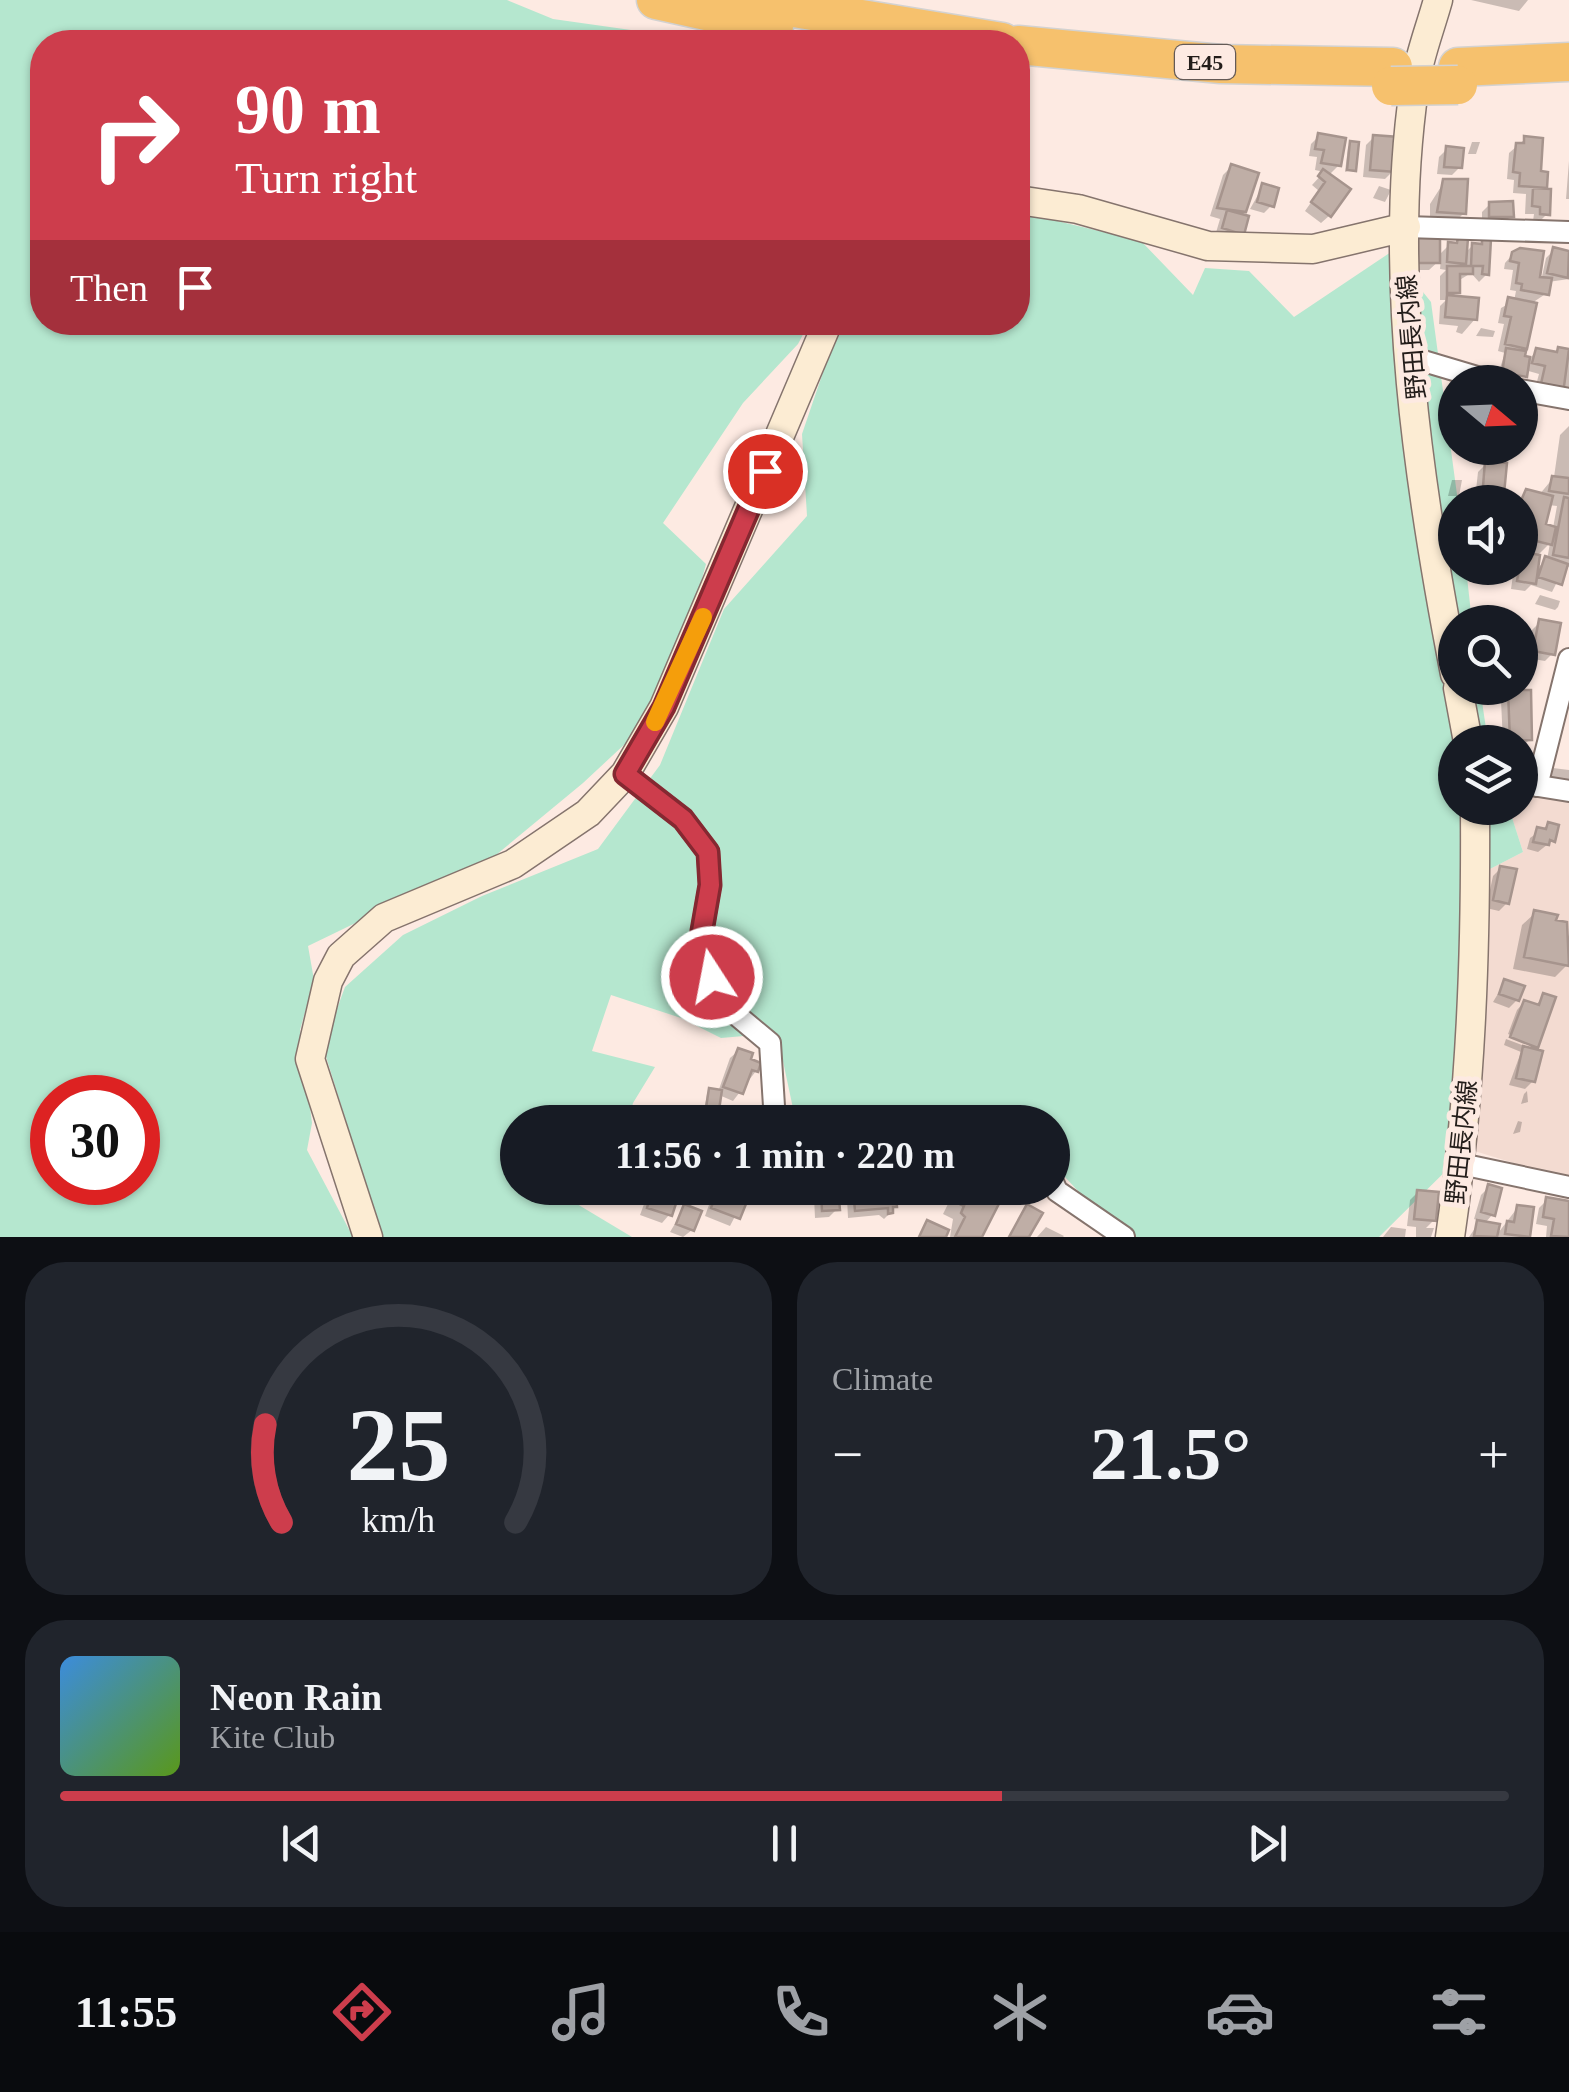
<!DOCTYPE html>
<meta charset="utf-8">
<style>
:root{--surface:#171b24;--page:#20242c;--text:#f1f3f6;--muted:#9ea1a6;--line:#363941;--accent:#cd3d4c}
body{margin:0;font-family:"Times New Roman","Noto Sans JP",serif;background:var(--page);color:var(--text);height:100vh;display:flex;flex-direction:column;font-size:38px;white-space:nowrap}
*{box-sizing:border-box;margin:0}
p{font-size:32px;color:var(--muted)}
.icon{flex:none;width:55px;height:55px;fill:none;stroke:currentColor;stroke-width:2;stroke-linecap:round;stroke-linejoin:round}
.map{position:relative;height:1237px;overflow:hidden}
.drawer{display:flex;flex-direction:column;gap:25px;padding:25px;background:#0d0f14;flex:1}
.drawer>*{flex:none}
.hud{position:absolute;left:30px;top:30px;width:1000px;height:305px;border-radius:40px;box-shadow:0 2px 8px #0004;background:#cd3d4c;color:#fff;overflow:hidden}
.needle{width:65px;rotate:109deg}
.tools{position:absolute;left:1438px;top:365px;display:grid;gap:20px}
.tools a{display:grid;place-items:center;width:100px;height:100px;border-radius:50%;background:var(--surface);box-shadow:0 2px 8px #0004;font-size:50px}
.speed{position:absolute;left:30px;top:1075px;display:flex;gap:20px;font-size:50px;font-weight:700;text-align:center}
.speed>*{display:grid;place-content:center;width:130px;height:130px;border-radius:50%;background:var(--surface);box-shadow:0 2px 8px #0004;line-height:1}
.speed .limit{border:15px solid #d22;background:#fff;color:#111}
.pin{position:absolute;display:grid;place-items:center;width:85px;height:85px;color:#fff;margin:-42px;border:5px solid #fff;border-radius:50%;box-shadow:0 2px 10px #0007}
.me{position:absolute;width:110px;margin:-55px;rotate:349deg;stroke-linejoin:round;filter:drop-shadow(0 0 8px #0008)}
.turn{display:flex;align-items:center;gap:35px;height:210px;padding:0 40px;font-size:45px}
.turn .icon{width:130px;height:130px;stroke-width:2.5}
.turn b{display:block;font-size:70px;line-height:85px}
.then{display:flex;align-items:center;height:95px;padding:0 40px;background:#0003;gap:20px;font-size:38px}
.big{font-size:75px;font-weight:700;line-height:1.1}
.drawer .tile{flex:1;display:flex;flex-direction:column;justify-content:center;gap:15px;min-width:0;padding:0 35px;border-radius:40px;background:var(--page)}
.drawer .dial{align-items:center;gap:0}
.dial svg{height:260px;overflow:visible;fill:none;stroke:var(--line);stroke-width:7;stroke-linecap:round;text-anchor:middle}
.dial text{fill:var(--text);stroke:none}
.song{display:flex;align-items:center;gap:30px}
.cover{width:120px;height:120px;border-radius:15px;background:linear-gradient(135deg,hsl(210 70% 55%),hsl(90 70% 35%))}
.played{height:10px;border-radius:5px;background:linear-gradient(90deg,var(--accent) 65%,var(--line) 65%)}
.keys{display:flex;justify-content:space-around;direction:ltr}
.heat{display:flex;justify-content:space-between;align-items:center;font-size:55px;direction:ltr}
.drawer .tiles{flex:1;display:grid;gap:25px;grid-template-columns:1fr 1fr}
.tile:last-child{grid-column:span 2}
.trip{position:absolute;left:500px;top:1105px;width:570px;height:100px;border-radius:50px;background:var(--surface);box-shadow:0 2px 8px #0004;font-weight:700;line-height:100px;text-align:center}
.dock{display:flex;height:160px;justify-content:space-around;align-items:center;background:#090b0e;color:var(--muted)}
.dock .icon{width:70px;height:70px}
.dock .active{color:var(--accent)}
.dock b{font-size:45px;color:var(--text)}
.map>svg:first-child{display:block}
</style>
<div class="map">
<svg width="1569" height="1237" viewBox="0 0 1569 1237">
<rect width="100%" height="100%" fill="#fdeae2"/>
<path fill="#f3dbd1" d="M1520,791L1569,799V1180L1468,1149L1488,870L1523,852L1509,808H1520Z"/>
<path fill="#b5e7cf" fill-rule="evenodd" d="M0,0H507L553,19L716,42H42V322L809,323L798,344L743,403L663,523L706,564L696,601L641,729L583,783L496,855L308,946L314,980L300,1030L312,1123L307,1150L353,1237H0ZM52,1098H138V1182H52Z
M1028,214L1141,241L1193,295L1205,268L1249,271L1294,317L1391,252L1431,302L1458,502L1455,568H1466L1472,622H1455V688H1480L1488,742H1455V808H1509L1523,852L1488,870L1468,1149L1379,1237H1121L1064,1176L1053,1155L1052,1122H801L794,1113L777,1033L721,1038L681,1018L611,995L592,1051L655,1067L633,1103L628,1122H518V1188H599L577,1204L632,1237H382L323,1047L345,987L403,935L482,896L598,849L660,765L724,609L807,516L802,434L833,343L849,323L1018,322V216Z"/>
<path fill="#0003" fill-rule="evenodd" d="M1471,0H1528L1519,11Z
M1319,136L1339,165L1328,176L1329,216L1321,223L1305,211L1319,191L1312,185L1324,172L1315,170L1317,157L1309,156L1311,144Z
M1374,137L1393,171L1385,179L1363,177L1366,145Z
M1525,139L1538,174H1546L1547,214L1539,222L1533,221L1534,214H1525L1526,194L1513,193L1514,180L1507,179L1509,153Z
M1472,142H1480L1476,154H1468Z
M1351,144L1354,169L1345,172L1348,147Z
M1447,149L1460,167L1452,175L1437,174L1439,157Z
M1569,161V199H1566Z
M1231,167L1244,211L1239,216L1242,233L1215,236L1220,219L1210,216L1223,175Z
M1444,182L1464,213L1456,221L1430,219V204Z
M1263,186L1272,205L1264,213L1250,209Z
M1379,186L1391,190L1385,202L1373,198Z
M1490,204L1511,216L1503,224H1482V212Z
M1419,239L1437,257L1450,244L1465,241L1464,254L1473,245L1489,242L1487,274L1479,282L1471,273L1458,281L1457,292L1451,298L1475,319L1462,334L1456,332L1458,326L1439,324L1440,306L1446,300H1440V276L1446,270L1440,269L1441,259L1429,270H1411V247Z
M1554,250H1569V279L1548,282L1547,293L1535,301L1519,353L1529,359L1537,351L1569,353V401L1533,396L1539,374L1525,370L1518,382L1496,380L1505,353L1498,351L1504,324L1498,323L1501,308L1514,301L1516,291L1510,290L1513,270L1504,269L1505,263L1513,254L1541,281L1546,258Z
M1481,328L1495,331L1493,337L1476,336Z
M1569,426V567L1565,566L1552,592L1531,585L1525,591L1511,589L1514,568H1520L1524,553L1520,552V502H1516L1527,492L1539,495L1554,477L1560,435ZM1548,505L1557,506L1553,528L1543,526ZM1550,543L1547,560L1536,569L1538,555Z
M1486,464L1502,493L1495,502H1461L1469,490H1476L1478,472Z
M1452,480H1462L1459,496H1448Z
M1540,595L1560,601L1558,607L1555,610L1535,604Z
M1540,622L1553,653L1545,661L1527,658L1532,630Z
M1509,693L1530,739L1522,747L1520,742H1503L1501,701Z
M1553,768L1569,770V784L1563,790L1545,776Z
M1548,825L1553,840L1538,852L1527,849L1530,838Z
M1501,868L1507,903L1499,911L1486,908L1493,876Z
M1535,913L1569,936L1567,965L1555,977L1513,969L1522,925Z
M1505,982L1517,1000L1509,1008L1493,1002Z
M1544,996L1536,1046L1508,1034L1517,1010L1524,1002L1535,1006Z
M1506,1039L1533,1049V1081L1525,1089L1509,1085L1521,1052L1504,1045Z
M738,1051L756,1071L733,1101L719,1095L717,1109L704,1111L707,1094L718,1092L730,1058Z
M1527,1091L1528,1102L1521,1104L1524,1094Z
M1518,1121L1522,1122L1520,1132L1513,1134Z
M1489,1187L1493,1214L1484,1224L1495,1237L1518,1207L1527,1237H1469L1480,1221L1474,1219L1481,1195Z
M650,1188H678L669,1215L662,1223L640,1215Z
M715,1188L748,1191L730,1226L705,1216Z
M886,1188L891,1212L884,1219L879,1215L848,1218L847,1198L854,1190Z
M956,1188L1003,1191L979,1237H950L953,1219L943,1214Z
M822,1189L837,1209L829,1217L815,1218L814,1197Z
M1418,1192L1434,1220L1426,1228H1434L1431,1237H1416V1227L1407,1226L1410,1200Z
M1547,1200L1569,1203L1567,1237H1546L1547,1226L1536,1224L1539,1208Z
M685,1207L692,1230L683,1237L670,1232Z
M1046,1227L1064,1236L1063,1237H1037Z
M1391,1227L1406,1229L1405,1237H1383Z"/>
<path fill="#bfaea6" stroke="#a6948d" stroke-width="2.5" d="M1318,133L1346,138L1341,166L1321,163L1324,150L1315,149Z
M1373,135L1399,137L1396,172L1370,170Z
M1524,136L1543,138L1541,171L1548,172L1547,188L1519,186L1520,173L1513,172L1516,143H1524Z
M1350,141L1359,142L1356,171L1347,170Z
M1446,146L1464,148L1462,168L1444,167Z
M1231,164L1259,173L1246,212L1217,208Z
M1323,169L1351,189L1331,217L1311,202L1325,182L1318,176Z
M1443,179H1468L1466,214L1437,212Z
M1262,183L1279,188L1274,207L1257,202Z
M1533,188L1551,189L1550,215L1540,214V207L1532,206Z
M1513,201L1514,217H1489V202Z
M1227,210L1249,216L1244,235L1222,228Z
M1418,236H1440V263H1418Z
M1458,237L1468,238L1466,264L1447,262L1448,242L1457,243Z
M1482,239H1491L1489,275L1482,274L1483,266H1471L1472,243L1482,244Z
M1553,247L1569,251L1568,278L1547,273Z
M1520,248L1544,251L1540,277L1552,278L1549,295L1521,290L1522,284L1516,283L1519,263L1510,261L1512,252Z
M1447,266H1473V274H1460V293H1447Z
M1447,295L1479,298L1477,320L1445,317Z
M1508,297L1537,303L1527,349L1505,344L1511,317L1504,316Z
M1558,347L1569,349L1563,394L1540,388L1545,366L1532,363L1536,348L1557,352Z
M1506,348L1526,351L1525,356L1530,357L1527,377L1502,373Z
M1485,461L1507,463L1504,494H1498L1497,502H1462V498L1482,499Z
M1552,476L1569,478V494L1549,491Z
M1526,489L1553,496L1546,524L1556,527L1552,545L1520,537V503Z
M1564,497L1569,498V558L1553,555Z
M1522,552L1540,555L1536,584L1517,581Z
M1545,556L1568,564L1562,585L1538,577Z
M1539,619L1561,623L1555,655L1533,651Z
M1508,690H1531L1532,740L1510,741Z
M1548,822L1559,825L1555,842L1550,840L1549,845L1533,842L1537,827L1546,829Z
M1500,866L1517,869L1509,904L1493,900Z
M1534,910L1558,915L1556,920L1567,922L1569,966L1524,957Z
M1504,979L1525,986L1519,1001L1499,994Z
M1543,993L1556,997L1538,1048L1510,1037L1524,1000L1539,1005Z
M1523,1046L1543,1051L1535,1082L1516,1078Z
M738,1048L753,1053L751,1059L761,1063L758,1072L752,1070L743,1094L723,1087Z
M709,1088L722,1090L719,1110L706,1108Z
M736,1110L762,1112L761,1122H735Z
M1488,1184L1502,1188L1495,1216L1481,1212Z
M653,1188H681L672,1216L647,1208Z
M718,1188L752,1189L740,1219L711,1208Z
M821,1188H838L840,1210L822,1211Z
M853,1188H889V1194L896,1193L897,1207H893V1213L888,1214V1208L855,1211Z
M960,1188L1006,1190L982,1237H955L965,1217L961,1213L964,1206L953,1201Z
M1417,1190L1439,1192L1436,1221L1414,1219Z
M1546,1197L1569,1201V1237L1551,1236L1554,1219L1543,1217Z
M684,1204L702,1211L694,1231L676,1224Z
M1027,1204L1043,1213L1029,1237H1009Z
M1517,1205L1534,1207L1530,1237L1505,1234L1507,1221L1514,1222Z
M927,1220L949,1230L946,1237H919Z
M1477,1220L1500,1224L1497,1237L1474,1236Z"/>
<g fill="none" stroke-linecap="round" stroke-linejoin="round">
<g stroke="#85746d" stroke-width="24">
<path id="street" d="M1406,227L1569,232
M1410,357L1494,382
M1520,390L1569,399
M625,774L683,819L708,852L710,885L702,931L713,977L728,1008L770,1043L775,1122
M1520,783L1569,791
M1537,786L1569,659
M1461,1164L1569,1187
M1052,1180L1057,1191L1124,1237"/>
</g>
<g stroke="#85746d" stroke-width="31">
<path id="secondary" d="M1438,0C1430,29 1418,59 1414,89C1387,277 1419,489 1455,674
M1018,200L1078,209L1208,246L1313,249L1406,227
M1458,688L1468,742
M368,1237L310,1059L328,981L341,956L384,918L513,864L588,813L625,774L664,707L828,322
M1450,1237C1471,1094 1476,952 1475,808"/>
</g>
<g stroke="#d3d2d1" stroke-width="41">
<path id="highway" d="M656,0L774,26
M745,0L1002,42
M1018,45L1221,64L1393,67
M1458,67L1569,62"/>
</g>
<use href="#street" stroke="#fff" stroke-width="20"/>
<use href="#secondary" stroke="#fcecd3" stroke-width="28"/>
<use href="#highway" stroke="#f6c16d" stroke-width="38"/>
<g stroke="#d3d2d1" stroke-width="41" stroke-linecap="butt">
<path id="highway-bridge" d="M1391,86L1458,85"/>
</g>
<use href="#highway-bridge" stroke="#f6c16d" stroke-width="38"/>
</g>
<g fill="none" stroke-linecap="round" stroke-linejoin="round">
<g stroke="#852831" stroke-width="25">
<path id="route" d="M712,977L702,931L710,885L708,852L683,819L625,774L664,707L765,471"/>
</g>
<use href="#route" stroke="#cd3d4c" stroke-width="18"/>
<path stroke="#f59e0b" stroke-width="18" d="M655,722L703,617"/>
</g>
<g text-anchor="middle" stroke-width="10" stroke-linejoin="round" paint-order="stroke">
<rect fill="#fdeae2" stroke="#645a56" stroke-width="2.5" x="1175" y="45" width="60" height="34" rx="8"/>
<g font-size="22" font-weight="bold" fill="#231d1a">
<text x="1205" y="70">E45</text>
</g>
<g font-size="25" fill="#231d1a" stroke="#fdeae2">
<text transform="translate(1411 337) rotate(-95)" y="9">野田長内線</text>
<text transform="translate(1461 1142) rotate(-84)" y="9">野田長内線</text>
</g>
</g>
</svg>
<div class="tools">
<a><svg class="needle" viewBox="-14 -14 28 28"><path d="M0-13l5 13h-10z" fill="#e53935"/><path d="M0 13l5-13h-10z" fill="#9ea1a6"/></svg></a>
<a><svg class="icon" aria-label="sound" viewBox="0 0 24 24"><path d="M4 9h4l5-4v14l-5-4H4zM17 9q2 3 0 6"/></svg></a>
<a><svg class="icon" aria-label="search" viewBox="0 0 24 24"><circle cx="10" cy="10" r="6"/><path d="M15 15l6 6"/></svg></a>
<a><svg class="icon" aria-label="layers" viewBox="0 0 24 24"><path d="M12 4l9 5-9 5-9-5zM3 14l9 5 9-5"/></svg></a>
</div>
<div class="speed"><div class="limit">30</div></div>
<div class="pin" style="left:765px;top:471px;background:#d93025"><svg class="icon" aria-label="arrive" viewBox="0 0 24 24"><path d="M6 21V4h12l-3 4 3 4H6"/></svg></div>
<svg class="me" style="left:712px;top:977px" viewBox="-20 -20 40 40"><circle r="17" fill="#cd3d4c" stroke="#fff" stroke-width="3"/><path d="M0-11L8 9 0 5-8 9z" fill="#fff"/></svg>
<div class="trip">11:56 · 1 min · 220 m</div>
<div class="hud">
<div class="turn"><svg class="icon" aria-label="right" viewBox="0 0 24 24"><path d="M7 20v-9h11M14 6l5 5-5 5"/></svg><div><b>90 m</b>Turn right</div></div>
<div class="then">Then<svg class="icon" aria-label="arrive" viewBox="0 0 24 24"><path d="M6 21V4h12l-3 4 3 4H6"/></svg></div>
</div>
</div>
<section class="drawer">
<div class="tiles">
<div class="tile dial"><svg viewBox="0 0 100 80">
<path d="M14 69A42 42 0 1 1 86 69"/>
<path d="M14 69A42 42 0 0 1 9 39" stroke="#cd3d4c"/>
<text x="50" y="56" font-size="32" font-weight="700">25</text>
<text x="50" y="72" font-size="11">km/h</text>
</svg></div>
<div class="tile"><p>Climate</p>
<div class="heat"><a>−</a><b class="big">21.5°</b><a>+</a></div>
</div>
<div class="tile">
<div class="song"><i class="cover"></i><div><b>Neon Rain</b><p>Kite Club</p></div></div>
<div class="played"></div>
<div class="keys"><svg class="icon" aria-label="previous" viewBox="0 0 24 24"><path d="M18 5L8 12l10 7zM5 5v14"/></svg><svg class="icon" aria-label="pause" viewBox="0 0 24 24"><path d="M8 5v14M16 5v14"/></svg><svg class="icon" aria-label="next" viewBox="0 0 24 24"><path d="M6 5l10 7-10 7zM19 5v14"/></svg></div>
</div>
</div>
</section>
<nav class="dock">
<b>11:55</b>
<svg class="icon active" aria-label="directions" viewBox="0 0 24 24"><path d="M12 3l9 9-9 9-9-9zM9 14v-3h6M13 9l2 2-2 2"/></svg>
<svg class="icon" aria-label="music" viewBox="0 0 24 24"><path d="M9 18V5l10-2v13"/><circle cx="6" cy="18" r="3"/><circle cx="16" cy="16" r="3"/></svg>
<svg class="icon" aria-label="phone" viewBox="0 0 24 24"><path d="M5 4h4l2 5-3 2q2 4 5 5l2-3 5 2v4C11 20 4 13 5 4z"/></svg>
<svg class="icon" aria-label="climate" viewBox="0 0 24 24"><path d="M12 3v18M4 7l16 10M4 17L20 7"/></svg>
<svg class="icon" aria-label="car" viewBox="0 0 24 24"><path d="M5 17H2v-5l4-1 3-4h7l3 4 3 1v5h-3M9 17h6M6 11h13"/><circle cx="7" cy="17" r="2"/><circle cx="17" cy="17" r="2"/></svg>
<svg class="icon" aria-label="filters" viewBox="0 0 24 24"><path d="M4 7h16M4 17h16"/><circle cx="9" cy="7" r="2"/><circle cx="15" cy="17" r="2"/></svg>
</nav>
